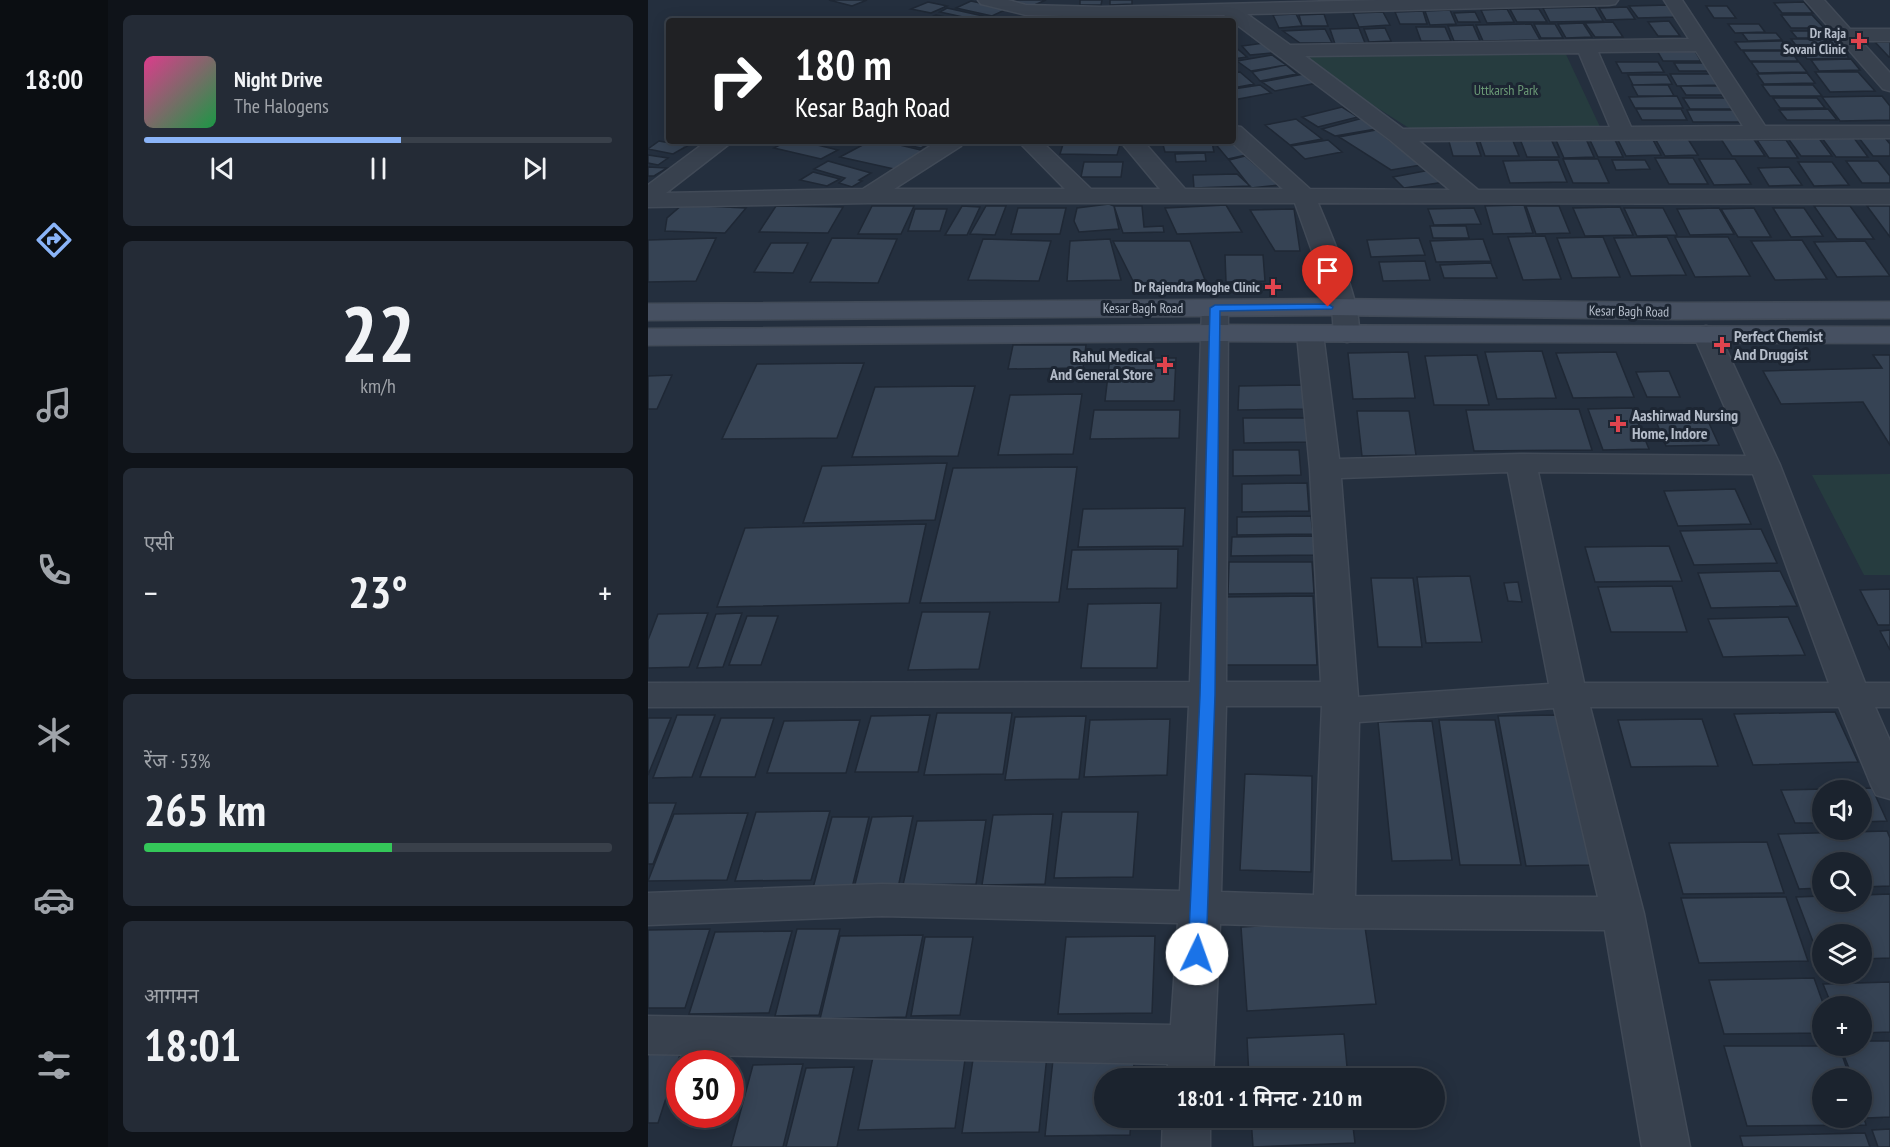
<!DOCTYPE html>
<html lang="hi">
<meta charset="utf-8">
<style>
:root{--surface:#1b232e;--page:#242b36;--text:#f1f3f6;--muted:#a0a4aa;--line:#39404a;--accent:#8ab4f8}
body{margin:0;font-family:"PT Sans Narrow","Noto Sans Devanagari",sans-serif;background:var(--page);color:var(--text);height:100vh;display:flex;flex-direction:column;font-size:22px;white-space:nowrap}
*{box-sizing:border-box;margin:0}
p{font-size:20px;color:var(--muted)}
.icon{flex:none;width:33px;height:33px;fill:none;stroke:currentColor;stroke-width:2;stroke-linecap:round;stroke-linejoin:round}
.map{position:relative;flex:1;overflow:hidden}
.side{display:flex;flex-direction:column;gap:15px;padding:15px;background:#0f1319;width:540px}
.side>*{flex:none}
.banner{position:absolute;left:18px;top:18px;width:570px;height:126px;border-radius:6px;box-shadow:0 3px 15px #0003,0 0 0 2px var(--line);background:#202124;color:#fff;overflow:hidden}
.controls{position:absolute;left:1164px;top:780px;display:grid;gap:12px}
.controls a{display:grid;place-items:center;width:60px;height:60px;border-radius:50%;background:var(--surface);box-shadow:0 3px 15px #0003,0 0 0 2px var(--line);font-size:30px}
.speed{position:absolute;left:18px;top:1050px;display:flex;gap:12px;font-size:30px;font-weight:700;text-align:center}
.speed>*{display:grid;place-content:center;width:78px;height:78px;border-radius:50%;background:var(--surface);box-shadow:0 3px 15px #0003,0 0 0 2px var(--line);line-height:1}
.speed .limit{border:9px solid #d22;background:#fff;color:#111}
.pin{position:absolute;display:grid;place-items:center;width:51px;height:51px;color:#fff;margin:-62px -26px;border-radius:50% 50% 50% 0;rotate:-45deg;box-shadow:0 0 6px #0007}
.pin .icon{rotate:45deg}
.me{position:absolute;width:66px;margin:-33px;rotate:3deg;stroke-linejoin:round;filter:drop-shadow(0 0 4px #0008)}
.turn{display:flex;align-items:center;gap:21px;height:126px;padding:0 30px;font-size:27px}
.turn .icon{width:78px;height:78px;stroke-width:2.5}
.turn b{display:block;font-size:42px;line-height:51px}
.big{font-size:45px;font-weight:600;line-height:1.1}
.side .card{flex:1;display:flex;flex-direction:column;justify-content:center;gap:9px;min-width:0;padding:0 21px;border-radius:9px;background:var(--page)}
.side .dial{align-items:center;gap:0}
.dial b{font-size:78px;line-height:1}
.song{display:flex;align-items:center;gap:18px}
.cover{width:72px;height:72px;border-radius:9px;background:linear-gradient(135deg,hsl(330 70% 55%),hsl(140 70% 35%))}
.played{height:6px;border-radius:3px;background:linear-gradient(90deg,var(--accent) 55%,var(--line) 55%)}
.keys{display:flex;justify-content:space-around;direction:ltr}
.heat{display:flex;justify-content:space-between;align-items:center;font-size:33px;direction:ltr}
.charge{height:9px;border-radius:4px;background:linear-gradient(90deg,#34c759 53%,var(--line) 0)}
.trip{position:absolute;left:446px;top:1068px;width:351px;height:60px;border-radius:30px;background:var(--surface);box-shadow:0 3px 15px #0003,0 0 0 2px var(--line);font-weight:600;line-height:60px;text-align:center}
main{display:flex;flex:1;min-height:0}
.tabs{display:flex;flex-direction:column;width:108px;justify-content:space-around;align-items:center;background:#0b0e12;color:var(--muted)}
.tabs .icon{width:42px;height:42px}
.tabs .current{color:var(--accent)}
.tabs b{font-size:27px;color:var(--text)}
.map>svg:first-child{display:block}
</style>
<main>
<nav class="tabs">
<b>18:00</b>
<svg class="icon current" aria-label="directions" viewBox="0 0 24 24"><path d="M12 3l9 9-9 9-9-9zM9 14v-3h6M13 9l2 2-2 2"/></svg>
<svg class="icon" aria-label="music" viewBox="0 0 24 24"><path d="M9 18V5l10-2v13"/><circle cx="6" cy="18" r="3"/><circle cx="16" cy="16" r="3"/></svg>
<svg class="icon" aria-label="phone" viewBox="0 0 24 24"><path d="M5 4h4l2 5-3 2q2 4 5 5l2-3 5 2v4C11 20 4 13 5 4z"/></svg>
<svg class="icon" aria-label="climate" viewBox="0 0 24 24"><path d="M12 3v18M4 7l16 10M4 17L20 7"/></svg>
<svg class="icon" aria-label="car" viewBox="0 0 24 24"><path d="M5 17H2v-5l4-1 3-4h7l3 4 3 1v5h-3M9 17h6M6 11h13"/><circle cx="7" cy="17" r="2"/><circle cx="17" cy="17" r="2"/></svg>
<svg class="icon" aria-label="filters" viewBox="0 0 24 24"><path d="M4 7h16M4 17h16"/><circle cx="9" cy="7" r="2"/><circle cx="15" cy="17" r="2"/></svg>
</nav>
<section class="side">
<div class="card">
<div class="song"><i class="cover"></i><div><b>Night Drive</b><p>The Halogens</p></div></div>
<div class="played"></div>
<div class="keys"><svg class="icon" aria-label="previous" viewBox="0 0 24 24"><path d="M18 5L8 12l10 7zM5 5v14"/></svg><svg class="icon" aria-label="pause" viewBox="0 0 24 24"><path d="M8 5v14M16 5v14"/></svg><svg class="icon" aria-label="next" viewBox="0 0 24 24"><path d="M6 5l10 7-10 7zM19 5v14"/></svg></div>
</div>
<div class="card dial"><b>22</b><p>km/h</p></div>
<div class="card"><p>एसी</p>
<div class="heat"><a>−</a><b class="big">23°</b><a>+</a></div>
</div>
<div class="card"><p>रेंज · 53%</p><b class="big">265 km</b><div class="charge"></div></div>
<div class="card"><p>आगमन</p><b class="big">18:01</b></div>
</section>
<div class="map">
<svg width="1242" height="1147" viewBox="0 0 1242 1147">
<rect width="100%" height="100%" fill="#242f3e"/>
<path fill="#263c3f" d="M915,48L953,129L764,130L648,56Z
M1242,474V575H1216L1164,475Z"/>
<path fill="#364354" stroke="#1f2835" stroke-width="1.5" d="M181,0H219L204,6Z
M357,0H398L384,6Z
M432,0H454L453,5H432Z
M462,0H484V4L462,5Z
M323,1L359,9L344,16L308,8Z
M280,2L299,6L283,13L263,9Z
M1156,2L1165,13H1134L1126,3Z
M1021,5L1030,17L990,18L981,6Z
M1058,6H1079L1088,18H1066Z
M947,7L955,21L902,22L895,8Z
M979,7L987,19L958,20L951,8Z
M299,8L344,18L333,21L292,12Z
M859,9L866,22L839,23L833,10Z
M862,9H891L899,22H869Z
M802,10L808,24L782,25L777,11Z
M775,11L779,24H752L747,12Z
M556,12L569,21H533L527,17Z
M735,12L742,25L711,27L705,13Z
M827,12L832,22H810L806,13Z
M648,14L654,26L631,28L625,15Z
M676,14L680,26H654L651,15Z
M288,15L316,21L279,19Z
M521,15L527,21H487Z
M1133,15H1164L1176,28H1143Z
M1021,21L1032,36H1010L1000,22Z
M965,22L975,37H947L937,23Z
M935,23L944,37L918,38L910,24Z
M883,24L892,40L835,41L828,25Z
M886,24H907L915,38H893Z
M1080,24H1111L1117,32L1087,33Z
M825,25L832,41H806L800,26Z
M768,27H797L803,41H773Z
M711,28L717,43L687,44L682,29Z
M737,28L743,41L721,42L716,29Z
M677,29L684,43H652L635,31Z
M1143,31H1180L1186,38H1149Z
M1094,33H1128L1134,40L1100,41Z
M1143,39H1185L1194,48L1151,49Z
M1134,41L1141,50H1093L1087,42Z
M1227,42H1242V57H1241Z
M616,43L625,53L602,55L594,46Z
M585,46H586L599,57L585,59Z
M1008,49H1046L1053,61H1015Z
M1193,49L1201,58L1159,59L1152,50Z
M1095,51H1143L1150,61H1102Z
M624,55L638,65L603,71L589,61Z
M1203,59L1212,70L1171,71L1163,60Z
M968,62H1010L1016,72L974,73Z
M1103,62H1151L1159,72L1111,73Z
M1026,63H1058L1063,71H1031Z
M638,65L649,74L612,81L604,72Z
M592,72L606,84L585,88V73Z
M1167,72H1210L1227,91L1182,92Z
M1159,73L1167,83L1116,84L1109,74Z
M656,74L669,83L627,91L614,82Z
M1022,74H1064L1071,85L1029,86Z
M980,75H1019L1024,84L985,85Z
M612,85L623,93L585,100V89Z
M984,85H1020L1026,96H990Z
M1114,85H1165L1174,96H1122Z
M1032,86H1073L1079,95H1038Z
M1029,96L1035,108H987L981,97Z
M1234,96L1242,106V120L1192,121L1174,97Z
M1035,98H1081L1088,109H1042Z
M1125,98H1169L1177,108H1132Z
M694,107L710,117L670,127L654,117Z
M988,109H1033L1039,120H994Z
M1180,109L1189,120H1139L1131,110Z
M1039,110H1086L1093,122H1045Z
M715,118L728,129L687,136L674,129Z
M648,119L674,139L642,145L617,125Z
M728,130L773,165L743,170L691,137Z
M830,136H863L871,156H837Z
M1139,137H1170L1184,156H1153Z
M800,138H827L833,156H805Z
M941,138H966L975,157H950Z
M969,138H1004L1013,155L978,156Z
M1105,138L1117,156H1084L1073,139Z
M1174,138H1206L1220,157H1188Z
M1211,138H1237L1242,144V156H1225Z
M872,139H903L911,157H879Z
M938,139L946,157L916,158L908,140Z
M1040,139L1050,155L1017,156L1008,140Z
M585,140L598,155L580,159L565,141Z
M680,140L694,152L657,159L643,146Z
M1109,140H1138L1150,158H1121Z
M11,141L39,146L25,154L0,149Z
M139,141H153L190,150L173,159L126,148Z
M222,141H235L277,151L246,169L192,157Z
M240,141H286L273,148Z
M416,141H473L469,155L412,154Z
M514,141L564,142L566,152H517Z
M557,153L558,161L528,162L527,154Z
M0,155L20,158L10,165L0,163Z
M597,156L631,185L603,188L581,160Z
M1007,158H1045L1060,184H1021Z
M915,159H950L961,183H925Z
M1051,159H1087L1103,184L1066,185Z
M910,160L919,182L862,183L855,161Z
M964,160H997L1002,169L968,170Z
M180,161L223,173L211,180L214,181L204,187L191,183L197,178L166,169Z
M1198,161H1230L1242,176V183H1214Z
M436,162H475L473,177H433Z
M1150,162H1184L1201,185L1166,186Z
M0,167L19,168L6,176H0Z
M1141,167L1154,185L1121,186L1110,168Z
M782,170L797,182L756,188L745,177Z
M165,172L192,179L179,186L152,180Z
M589,174L602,186L546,188L545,175Z
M461,204L466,206L471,229L431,232L426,221L429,208Z
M34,205L98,208L77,233L17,231L19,218Z
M578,205L594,232L529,234L517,208Z
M876,205L885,233L845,234L837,206Z
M128,206L195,207L180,233L111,232Z
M224,206H266L253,234H210Z
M314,206L332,207L319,235H297Z
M338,206H358L347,235L322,234Z
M466,206H494L496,227L515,226L516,232L475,233Z
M878,206H911L922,233L888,234Z
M1166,206H1202L1226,239H1189Z
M1219,206H1242V237Z
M972,207L985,235L937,236L925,208Z
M370,208H418L412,234H363Z
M826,208L833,224L786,225L780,209Z
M976,208H1015L1029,235L989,236Z
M1071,208L1086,234L1042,235L1029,209Z
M1106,208L1123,237H1090L1073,209Z
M1125,208H1156L1175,236L1143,237Z
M267,209H299L292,231H260Z
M646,209L652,251H627L602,210Z
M782,226H818L821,238H785Z
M897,236L913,279L875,280L860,237Z
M955,237L972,277L924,278L909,238Z
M1019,237L1038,275L983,276L966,238Z
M1027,237H1080L1102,276L1047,277Z
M68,238L48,281L0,282V240Z
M184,238L249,239L230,283L162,282Z
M771,238L777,255L723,257L719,240Z
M335,239L403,241L391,281L320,280Z
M462,239L473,280L419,281L422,241Z
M835,239L843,261L788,262L782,241Z
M1154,240L1179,279L1127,280L1103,241Z
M465,241H542L557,280L489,289Z
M1217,241L1242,276L1189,277L1166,242Z
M123,243H160L145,273L106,272Z
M577,255H615L617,281L578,282Z
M777,261L782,280L735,281L731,262Z
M843,263L849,278H796L792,265Z
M365,345H438L435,368L360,369Z
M894,351L908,398L849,399L837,352Z
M760,352L767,398L705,399L700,353Z
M968,352L986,397L925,398L908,353Z
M829,355L841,405H786L777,356Z
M1225,355H1242V445L1215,402L1133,404L1115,371L1234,368Z
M462,358H528L526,401H457Z
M216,363L189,438L74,439L109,364Z
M1021,371L1032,397H999L988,372Z
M24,375L9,409H0V376Z
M657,385L659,409L590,410L591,386Z
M327,386L310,456L204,457L227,387Z
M434,394L425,454L350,455L362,395Z
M984,408L1001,449L955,450L940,409Z
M931,409L944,450L826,451L818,410Z
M446,410H532L531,438L442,439Z
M1055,410L1071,445L1018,446L1004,411Z
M709,411H761L768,455L714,456Z
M595,418H662L664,442L596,443Z
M585,450H651L653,475L585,476Z
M299,463L287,520L155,523L174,466Z
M429,467L411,602L272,603L305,468Z
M659,483L661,511L594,512V484Z
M1087,489L1103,524L1030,526L1016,491Z
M537,508L535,546L430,547L435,509Z
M663,516L665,534L589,535V517Z
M278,524L261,603L69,607L97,528Z
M1113,529L1129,563L1046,565L1032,531Z
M668,536L669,555L583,556L584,537Z
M1021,546L1034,581L947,582L937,547Z
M530,549L529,588L419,589L424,550Z
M581,562H664L666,593L580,594Z
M1132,571L1149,606L1063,608L1050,573Z
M822,576L834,642L778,643L769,577Z
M723,578H765L774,647H730Z
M870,582L874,602L860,601L856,583Z
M1024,586L1039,632H963L950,587Z
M1242,589V625H1230L1212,590Z
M665,596L669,665H570V597Z
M513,603L509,668H433L440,604Z
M274,612H342L331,669L260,670Z
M60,613L41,667L0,668V640L10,614Z
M94,613L75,667L49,668L68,614Z
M99,616H130L113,665H81Z
M1140,617L1157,655L1075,657L1060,619Z
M1242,630V650L1232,631Z
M1187,712L1210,762L1105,765L1086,714Z
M289,713H364L355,774L276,775Z
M29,715H67L44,777L5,778Z
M282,715L270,772H207L223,716Z
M912,715L946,865L878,866L850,716Z
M438,716L431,779L357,780L367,717Z
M0,718H23L0,775Z
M73,718H126L107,777H52Z
M522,719L519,775L436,777L442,720Z
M1054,719L1070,766L983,767L970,720Z
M212,720L198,773H119L136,721Z
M791,720H847L873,865H812Z
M784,721L804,860L744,861L730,722Z
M597,774L664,776L663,872L592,870Z
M1224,788L1239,821L1214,822V790H1174V823H1147L1133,790Z
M0,803H28L5,864H0Z
M182,811L163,880L87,881L108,812Z
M414,812H490L485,877L406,878Z
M100,813L79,880L0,881L26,814Z
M405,814L397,884L334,885L345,815Z
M265,816L250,888H206L224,817Z
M184,817H221L204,888H165Z
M338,820L328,884L255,885L269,821Z
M1239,831L1242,838V886L1214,887V862H1174V888L1151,889L1130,834Z
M1119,842L1136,893L1035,894L1021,843Z
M1242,894V958L1214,959V934H1174V960H1172L1148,897L1174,896V902H1214V895Z
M1138,897L1160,961L1051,963L1033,898Z
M716,920L728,1004L599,1011L593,927Z
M62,929L37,1008H0V930Z
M149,929H192L171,1015L127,1016Z
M144,931L121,1013L41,1014L67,932Z
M275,935L258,1017L172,1019L192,936Z
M507,936L504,1013L410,1014L418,937Z
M277,937H325L312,1015L263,1016Z
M1166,978L1176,1006L1174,1033L1076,1034L1061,980Z
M1242,982V1032L1214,1033V1006H1184L1175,984Z
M696,1034L700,1078H601L599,1038Z
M1214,1041H1242V1117L1219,1118L1214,1102V1078H1205L1192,1046H1214Z
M0,1042H36L10,1123H0Z
M319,1046L307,1128L210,1130L227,1047Z
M327,1046H400L391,1132L314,1133Z
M1076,1046H1191L1202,1078H1174V1118H1214V1111L1218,1125L1099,1126Z
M487,1049L485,1078H456V1118H483L482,1135L397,1136L406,1050Z
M155,1064L135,1147H83L105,1065Z
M206,1067L189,1147H138L158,1068Z
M603,1118H704L707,1143L605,1147Z
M1242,1129V1147H1230L1224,1130Z
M1217,1133L1222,1147H1095L1092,1136Z"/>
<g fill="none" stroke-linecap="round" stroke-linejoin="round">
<g stroke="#414a57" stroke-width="3">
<path id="street" d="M330,0H360L378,5L454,7L731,0H970L967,4L961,5L599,14L642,45L1041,39L1016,0H1034L1117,126H1242V138L771,141L830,190H1242V204L670,203C680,228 722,320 708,340L699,342L690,340L686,334L684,307L647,203H220L0,207V185L59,141H85L18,193L215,189L290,141H316L313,146L246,189H417L370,141H393L443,189H512L472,141H495L537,189H635L582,141H585V126L593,127L662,189L802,190L742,140L576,15L454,17L378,15L333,4ZM1048,51L1095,126L983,127L950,52ZM931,53L962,127L755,129L657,56Z
M1157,0H1176L1202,29H1242V41H1213L1242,73V91L1235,89Z
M567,300L576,302L580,308L578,682H673L662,469L649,334L653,328L662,326L671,328L675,334L691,459L873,454L1098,456L1045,334L1049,328L1058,326L1067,328L1071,334L1132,465L1217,683H1242V707H1227L1242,741V799L1228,795L1223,785L1191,707H942L996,914L1042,1147H994L957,930L686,928L572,924L565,1078H519L520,1064L0,1054V1016L523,1025L530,923L234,916L0,925V893L234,884L532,891L541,706L0,707V683L542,682L554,308L558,302ZM860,472L901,684L710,697L693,478ZM890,472L1105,474L1181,683H936ZM578,706H674L666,895L573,892ZM906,708L950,897L707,896L711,722Z
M515,1118H562V1147H514Z"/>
</g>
<g stroke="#414a57" stroke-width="3">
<path id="secondary" d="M680,299L1028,303L1242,302V318L1028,319L680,315L0,320V304Z
M566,325L1242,327V343L566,341L0,345V329Z"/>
</g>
<use href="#street" fill="#38414e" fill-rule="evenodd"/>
<use href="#secondary" fill="#465061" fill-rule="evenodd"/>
</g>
<path fill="#1a73e8" stroke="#114b97" stroke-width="1.5" d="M680,304L685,307L684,309L572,311L567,695L558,954L555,959L549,961L543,959L540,954L552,695L562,308L567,305Z"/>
<g fill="#e0444e" stroke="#1d2633" stroke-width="2">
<path d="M1208 32h6v6h6v6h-6v6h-6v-6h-6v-6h6z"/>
<path d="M622 278h6v6h6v6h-6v6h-6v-6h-6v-6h6z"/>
<path d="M1071 336h6v6h6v6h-6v6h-6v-6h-6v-6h6z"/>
<path d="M514 356h6v6h6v6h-6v6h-6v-6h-6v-6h6z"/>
<path d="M967 415h6v6h6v6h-6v6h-6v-6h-6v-6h6z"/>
</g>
<g text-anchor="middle" stroke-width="6" stroke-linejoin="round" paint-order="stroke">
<g font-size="14" font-weight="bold" fill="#b4bcc9" stroke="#1d2633" text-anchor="end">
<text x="1198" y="38">Dr Raja<tspan x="1198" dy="16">Sovani Clinic</tspan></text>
<text x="612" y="292">Dr Rajendra Moghe Clinic</text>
</g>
<g font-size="14" fill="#6b9a76" stroke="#1d2633">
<text x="858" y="95">Uttkarsh Park</text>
</g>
<g font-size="14" fill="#b4bcc9" stroke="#1d2633">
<text x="495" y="313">Kesar Bagh Road</text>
<text transform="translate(981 311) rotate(1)" y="5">Kesar Bagh Road</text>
</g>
<g font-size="16" font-weight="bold" fill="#b4bcc9" stroke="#1d2633" text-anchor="start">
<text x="1086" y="342">Perfect Chemist<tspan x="1086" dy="18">And Druggist</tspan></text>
<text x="505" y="362" text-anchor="end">Rahul Medical<tspan x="505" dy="18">And General Store</tspan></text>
<text x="984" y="421">Aashirwad Nursing<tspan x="984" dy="18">Home, Indore</tspan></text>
</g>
</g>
</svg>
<div class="controls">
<a><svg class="icon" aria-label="sound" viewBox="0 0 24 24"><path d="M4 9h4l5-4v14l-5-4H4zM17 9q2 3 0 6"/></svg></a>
<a><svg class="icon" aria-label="search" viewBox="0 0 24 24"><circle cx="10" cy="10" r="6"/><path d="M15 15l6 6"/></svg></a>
<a><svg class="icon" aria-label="layers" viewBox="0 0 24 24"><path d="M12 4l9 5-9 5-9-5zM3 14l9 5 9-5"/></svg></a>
<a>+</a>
<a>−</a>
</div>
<div class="speed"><div class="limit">30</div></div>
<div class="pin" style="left:680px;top:307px;background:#d93025"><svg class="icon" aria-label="arrive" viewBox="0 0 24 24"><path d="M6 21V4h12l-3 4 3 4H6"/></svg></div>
<svg class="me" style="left:549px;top:954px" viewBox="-20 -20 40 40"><circle r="19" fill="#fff"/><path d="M0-13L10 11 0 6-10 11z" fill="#1a73e8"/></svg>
<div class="trip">18:01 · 1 मिनट · 210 m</div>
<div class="banner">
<div class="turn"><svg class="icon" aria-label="right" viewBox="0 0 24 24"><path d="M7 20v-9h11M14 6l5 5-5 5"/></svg><div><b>180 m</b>Kesar Bagh Road</div></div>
</div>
</div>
</main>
